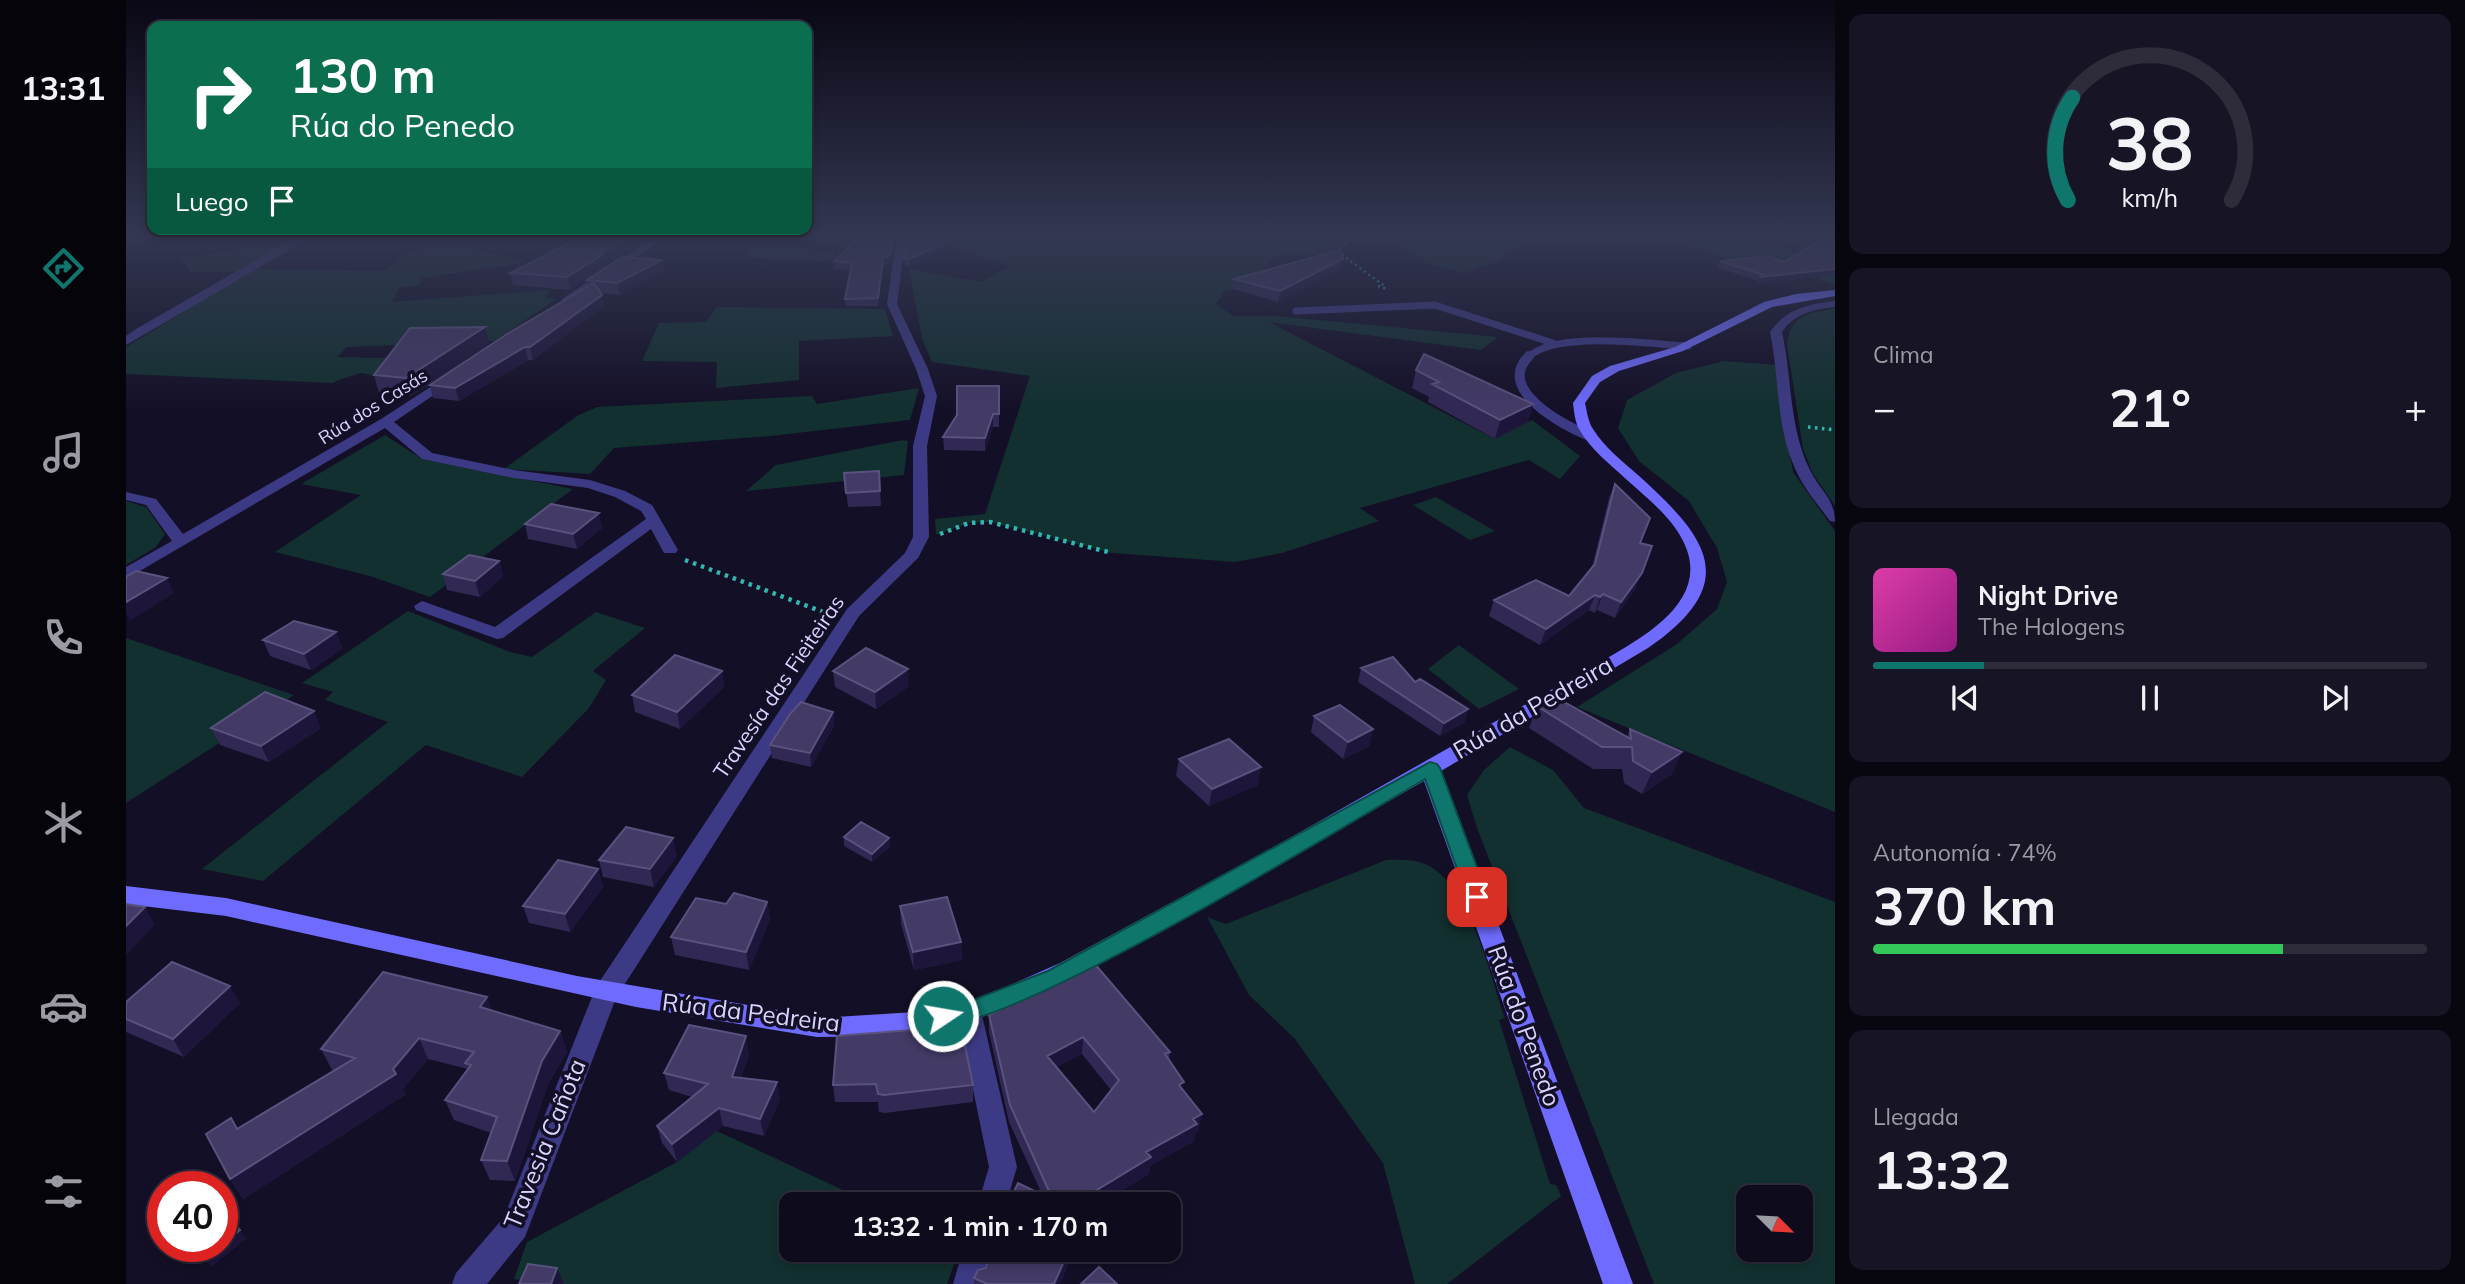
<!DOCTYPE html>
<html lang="es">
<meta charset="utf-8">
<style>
:root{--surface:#0e0b1c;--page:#171425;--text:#f1f3f6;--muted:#9b9ba3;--line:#2e2b3b;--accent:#0f766e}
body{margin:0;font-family:Mulish,sans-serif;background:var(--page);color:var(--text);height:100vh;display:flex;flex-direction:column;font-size:26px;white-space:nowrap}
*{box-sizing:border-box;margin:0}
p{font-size:23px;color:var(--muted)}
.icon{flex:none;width:38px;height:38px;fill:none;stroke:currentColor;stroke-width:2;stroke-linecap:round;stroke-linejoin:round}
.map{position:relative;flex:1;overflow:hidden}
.drawer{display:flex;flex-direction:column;gap:14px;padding:14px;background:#08060f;width:630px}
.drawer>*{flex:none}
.hud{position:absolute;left:21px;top:21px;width:665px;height:214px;border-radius:14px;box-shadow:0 4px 10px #0003,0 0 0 2px var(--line);background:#0b6e4f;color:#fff;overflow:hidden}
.needle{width:46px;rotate:114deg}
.controls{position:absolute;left:1610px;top:1185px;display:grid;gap:14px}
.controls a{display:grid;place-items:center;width:77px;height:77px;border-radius:14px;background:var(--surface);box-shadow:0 4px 10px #0003,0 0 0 2px var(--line);font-size:35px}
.speed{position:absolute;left:21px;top:1171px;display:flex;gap:14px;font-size:35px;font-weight:700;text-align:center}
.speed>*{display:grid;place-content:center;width:91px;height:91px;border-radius:50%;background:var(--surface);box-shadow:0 4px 10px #0003,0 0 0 2px var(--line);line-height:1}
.speed .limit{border:10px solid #d22;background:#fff;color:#111}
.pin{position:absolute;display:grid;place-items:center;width:60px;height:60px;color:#fff;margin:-30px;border-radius:14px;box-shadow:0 4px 10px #0006}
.me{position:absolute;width:77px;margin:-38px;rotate:78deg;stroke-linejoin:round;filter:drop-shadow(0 0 5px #0008)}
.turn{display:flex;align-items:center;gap:24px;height:147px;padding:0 28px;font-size:32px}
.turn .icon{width:91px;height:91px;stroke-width:2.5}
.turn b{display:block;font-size:49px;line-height:60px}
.then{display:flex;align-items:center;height:66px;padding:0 28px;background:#0003;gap:14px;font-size:26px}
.big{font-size:52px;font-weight:700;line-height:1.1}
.drawer .widget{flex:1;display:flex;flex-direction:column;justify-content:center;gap:10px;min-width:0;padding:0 24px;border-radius:14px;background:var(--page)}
.drawer .dial{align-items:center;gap:0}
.dial svg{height:182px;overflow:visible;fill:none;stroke:var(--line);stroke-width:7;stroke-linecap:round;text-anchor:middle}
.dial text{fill:var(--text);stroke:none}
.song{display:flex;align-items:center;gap:21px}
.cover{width:84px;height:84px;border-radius:10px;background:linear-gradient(135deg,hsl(320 70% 55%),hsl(310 70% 35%))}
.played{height:7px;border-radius:4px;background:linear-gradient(90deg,var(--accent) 20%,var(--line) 20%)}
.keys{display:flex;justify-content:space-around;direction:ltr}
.heat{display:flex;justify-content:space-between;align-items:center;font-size:38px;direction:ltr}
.charge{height:10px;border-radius:5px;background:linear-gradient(90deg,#34c759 74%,var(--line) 0)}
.trip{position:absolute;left:653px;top:1192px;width:402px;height:70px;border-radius:14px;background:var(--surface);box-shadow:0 4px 10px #0003,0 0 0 2px var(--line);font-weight:700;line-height:70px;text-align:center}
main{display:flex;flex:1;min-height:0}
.tabs{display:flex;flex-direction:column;width:126px;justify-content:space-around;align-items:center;background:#06040b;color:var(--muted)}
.tabs .icon{width:49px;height:49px}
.tabs .selected{color:var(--accent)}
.tabs b{font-size:32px;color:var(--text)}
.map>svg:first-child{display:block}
</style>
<main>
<nav class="tabs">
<b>13:31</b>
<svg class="icon selected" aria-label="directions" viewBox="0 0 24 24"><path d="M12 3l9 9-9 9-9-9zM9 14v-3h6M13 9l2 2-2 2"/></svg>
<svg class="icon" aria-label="music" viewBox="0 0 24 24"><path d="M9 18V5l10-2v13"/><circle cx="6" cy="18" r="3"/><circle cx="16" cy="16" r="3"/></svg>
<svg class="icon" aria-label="phone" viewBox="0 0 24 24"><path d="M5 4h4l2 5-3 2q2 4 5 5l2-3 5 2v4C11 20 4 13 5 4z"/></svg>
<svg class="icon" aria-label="climate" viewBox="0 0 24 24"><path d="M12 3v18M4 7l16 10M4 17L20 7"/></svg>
<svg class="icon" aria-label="car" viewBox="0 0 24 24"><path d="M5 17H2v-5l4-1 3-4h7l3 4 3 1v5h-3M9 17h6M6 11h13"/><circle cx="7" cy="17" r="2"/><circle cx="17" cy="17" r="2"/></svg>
<svg class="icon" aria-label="filters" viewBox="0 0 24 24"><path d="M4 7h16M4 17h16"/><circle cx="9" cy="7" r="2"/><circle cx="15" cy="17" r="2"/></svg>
</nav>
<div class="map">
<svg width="1709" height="1284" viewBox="0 0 1709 1284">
<rect width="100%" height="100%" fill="#130f26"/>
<path fill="#12302f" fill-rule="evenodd" d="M288,234H367L331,246L402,262L296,278L294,285L273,288L266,302L424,290L419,298L431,299L368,341L221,347L211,357L340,360L307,384L234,373C224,377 217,377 207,383L0,374V347L127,269L257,271L284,252L323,247Z
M809,234H1171L1216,241L1205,255H1149L1119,289L1100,290L1090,304L1107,316H1150L1372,337L1355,350L1143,322L1369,439L1406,420L1454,456L1434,479L1403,460L1234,508L1253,521L1156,553L1109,562L986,553L864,522L843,523L810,535L809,519L859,514L904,376L806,362L796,339L783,269L855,282L885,266L816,245Z
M1222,234H1419L1371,261L1338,273L1305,264L1262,241Z
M1529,234H1665L1640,243L1709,265V285L1630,256L1604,260Z
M166,243L110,272H65L55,258Z
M629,246L711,252L703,262L615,257Z
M591,307L759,309L767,336L673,341V380L590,388L591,362L516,361L533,323L580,322Z
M1709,308V506L1687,474L1677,449L1661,344C1665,314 1682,314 1709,308Z
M1598,361L1650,365L1667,472L1709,531V812L1451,707L1551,644L1591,609L1601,582L1591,548L1563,501L1513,461L1492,428L1501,400L1550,373Z
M793,388L784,420L645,436L488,448L464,474L378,469L451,416L471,407L686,396L691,404Z
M259,435L296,459L447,489L304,597L244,576L149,552L235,495L175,484Z
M777,440L782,441L778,475L620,491L650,465Z
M1310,497L1369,531L1344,540L1287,505Z
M0,501L20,507L39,534L30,547L0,565Z
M282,611L384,652L406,657L470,612L519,628L467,671L480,680L463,708L396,777L300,745L137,881L76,869L262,722L199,700L207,692L176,683Z
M0,638L168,695L0,803Z
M1333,645L1393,689L1353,709L1302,669Z
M1384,747L1427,770L1458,808L1709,902V1284H1528L1351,828L1341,795L1358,770ZM1622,1197H1675V1250H1622Z
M1260,860C1271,860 1283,859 1293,862C1342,874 1364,976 1379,1018L1373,1020L1424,1184L1430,1185L1435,1196L1321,1284H1289L1257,1163L1169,1039L1123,995L1081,917L1100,924Z
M591,1131L721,1192L763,1204H665V1250H833L821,1284H425L388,1279L401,1242L551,1162Z"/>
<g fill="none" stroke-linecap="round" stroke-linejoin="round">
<path stroke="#2fb8b0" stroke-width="2.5" stroke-dasharray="2 3.5" stroke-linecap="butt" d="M1226,234L1212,252L1260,287
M1252,286L1261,289"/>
<path stroke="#2fb8b0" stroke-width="3.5" stroke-dasharray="2.5 4.5" stroke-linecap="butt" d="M1682,427L1709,430"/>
<path stroke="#2fb8b0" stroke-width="4.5" stroke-dasharray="3.5 5" stroke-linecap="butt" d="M814,534L843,523L864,522L986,553
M559,560L705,615"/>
<path stroke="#3d3a85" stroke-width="7" d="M1170,311L1309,305L1427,343
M1401,358C1429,330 1522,344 1562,346"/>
<path stroke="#3d3a85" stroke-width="10" d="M1403,356C1369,389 1437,425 1461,435"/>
<path fill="#3d3a85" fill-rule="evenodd" d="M175,234H185L172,245L0,345V336L10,329Z
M533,234H544L444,303H436V299Z
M771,234H780L771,304L802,369L811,396L801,446L803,537L792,558L733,616L490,998L399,1237L361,1284H326L330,1273L378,1217L470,987L721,609L779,553L787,537V446L799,396L790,369L761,304Z
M1709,301V307C1688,309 1668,314 1656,332C1666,377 1663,428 1684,470C1694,491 1709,498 1709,522L1704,521C1690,502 1674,484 1666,461C1650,421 1653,374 1644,332C1660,309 1682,304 1709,301Z
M323,375L327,376V382L268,422L306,453L388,470L464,480L499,491L526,505L552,550L550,553H538L525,529L377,638L371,639L290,610L288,606L296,601L369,627L520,519L515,511L489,497L462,488L388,478L296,459L259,428L0,579V567L46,541L20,505L0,500V492L30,499L57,534L255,419Z
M843,1001L852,1004L855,1011L891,1167L880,1204H852L863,1167L831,1011L834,1004Z
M837,1250H867L857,1284H827Z"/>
<path fill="#6f6bff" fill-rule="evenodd" d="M1709,290V296L1646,307L1557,351L1493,371L1474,382L1459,403C1461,411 1462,422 1467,429C1478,447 1496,461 1512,475C1583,539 1616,583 1522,648L1315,771L1507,1284H1477L1298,781L1069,912L932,987L846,1021L769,1036L691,1037L510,1007L100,916L0,904V886L100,898L451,976L645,1009L709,1017L789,1012L860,996L934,963L1148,847L1483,657C1525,633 1587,596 1556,539C1544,516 1520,497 1501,480C1485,465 1464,449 1453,429C1449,422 1448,411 1447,403L1466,376L1484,366L1549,347L1638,302L1670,294Z"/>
</g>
<path fill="#312854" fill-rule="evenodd" d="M72,234H171L155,242L127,243L125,238L76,243Z
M178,234H229L231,239L181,241Z
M461,234H529L478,265V267L444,290L387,285L384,273Z
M681,234H725L721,240L681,237Z
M822,249L783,266L779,265L778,258Z
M708,261L764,263L758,265L752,306H720L719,299L725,270L708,269Z
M1594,261L1658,262L1632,284L1633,281L1592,268Z
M1216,268L1152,302L1107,289L1108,279Z
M538,271L494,295L475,293L478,306L407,360H402L333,401L307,398L304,385L462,286L461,280Z
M363,344L285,396L253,393L248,375Z
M1290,370L1407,404L1402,422L1369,439L1302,402L1303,397L1286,388Z
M873,414V427H867L859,451L818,450L817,437L831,415Z
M753,471L755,506L722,507L718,473Z
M1489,484L1514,543L1510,588L1489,618L1471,610L1469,613L1463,610L1414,645L1363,616L1368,600L1443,596L1466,567L1483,498Z
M399,524L476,528L451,549L402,539Z
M373,561L377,576L354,597L321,590L317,574Z
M137,640L217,648L185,670L144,656Z
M1235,668L1289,682L1342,709L1338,723L1314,736L1232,682Z
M596,671L598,687L554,729L509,712L506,695Z
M707,671L783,686L750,709L709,687Z
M1411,706L1501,737L1504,729L1546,774L1516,794L1498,783L1496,769H1467L1403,728Z
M707,712L708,726L685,767L646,758L644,745Z
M1188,716L1247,729L1243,746L1217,759L1185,732Z
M85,728H195L143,762L94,745Z
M1053,759L1132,785L1083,806L1050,776Z
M718,837L763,838L764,847L746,862L718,846Z
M551,856L528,887L477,877L473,860Z
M472,869L477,887L444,932L403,923L397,906Z
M641,902L644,919L623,970L549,955L545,937L600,904Z
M774,906L835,942L836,960L788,970L775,924Z
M361,997L366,1011L434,1031L441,1052L423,1082L389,1181L364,1180L355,1160L365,1133L328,1120L319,1100L342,1069L302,1059L277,1089L280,1094L117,1199L104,1179L105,1118L112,1129L208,1070H206L195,1049Z
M0,1002L114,1003L58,1057L0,1032Z
M863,1015L1044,1052L1043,1060L1057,1090L1076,1114L1072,1131L1069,1133L1068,1141L1024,1166L1023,1174L974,1204H882L916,1194L883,1122L863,1032ZM956,1054L985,1090L968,1112L930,1067Z
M711,1036L847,1085V1102L759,1113L753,1112L752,1102H709L707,1085Z
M623,1054L615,1078L654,1099L638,1136L597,1126L551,1162L536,1143L531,1126L566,1097L543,1090L538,1073Z
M865,1250H948L934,1284H848V1278L860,1268Z"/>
<path fill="#1d163a" d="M72,234H123L125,238L76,243Z
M153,234H171L155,242Z
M507,234H529L478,265V267L444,290L441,277L472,255Z
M769,234H770L764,263L758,265L752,306V298L757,258Z
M823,234H824L822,249L783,266V259Z
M1217,259L1216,268L1152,302L1154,291Z
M536,260L538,271L494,295L491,283Z
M1709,269V275L1632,284L1634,277Z
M476,295L478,306L407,360L404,347Z
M359,327L363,344L285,396L280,378Z
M399,347L402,360L333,401L329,388Z
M1407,404L1402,422L1369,439L1374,420Z
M867,414V427L859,451V438Z
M473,513L476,528L451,549L447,534Z
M373,561L377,576L354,597L349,581Z
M1516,573L1510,588L1489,618L1495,602Z
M41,578L48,593L4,621L0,613V602Z
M1477,594L1471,610L1469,613L1474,597Z
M1469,595L1463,610L1414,645L1420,629Z
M210,632L217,648L185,670L178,654Z
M782,669L783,686L750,709L749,692Z
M596,671L598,687L554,729L551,712Z
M1342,709L1338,723L1314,736L1318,723Z
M188,711L195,728L143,762L135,746Z
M707,712L708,726L685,767L684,753Z
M1247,729L1243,746L1217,759L1222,742Z
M1556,752L1546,774L1516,794L1526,772Z
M1135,767L1132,785L1083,806L1086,789Z
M547,838L551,856L528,887L524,869Z
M763,838L764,847L746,862V854Z
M472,869L477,887L444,932L439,914Z
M641,902L644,919L623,970L620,952Z
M19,907L29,925L0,955V926Z
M835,942L836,960L788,970L787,952Z
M104,986L114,1003L58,1057L47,1039Z
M361,997L369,1018L354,1007Z
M434,1031L441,1052L423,1082L389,1181L381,1161L416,1061Z
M620,1036L623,1054L609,1095L606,1077Z
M957,1037L956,1054L920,1073L921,1056Z
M293,1038L302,1059L277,1089L280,1094L117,1199L104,1179L267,1069Z
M651,1082L654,1099L638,1136L634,1119Z
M593,1108L597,1126L551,1162L546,1144Z
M1076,1114L1072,1131L1069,1133L1068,1141L1024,1166L1023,1174L974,1204H962L966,1193L1020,1152Z
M114,1230L120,1239L85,1267L78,1259L94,1246H96V1244Z
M943,1250H948L934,1284H928Z
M431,1268L438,1284H425Z"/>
<path fill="#433a66" stroke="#5a527e" stroke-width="2" fill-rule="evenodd" d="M461,234H507L472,255H476L441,277L384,273Z
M736,234H769L764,255L757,258L752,298L719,299L726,263L708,261Z
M782,234H823L822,242L783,259L778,258Z
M1704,234H1709V269L1634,277L1638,275L1594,261L1642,256L1658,262Z
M1214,250L1217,259L1154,291L1108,279Z
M496,257L536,260L491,283L461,280Z
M468,283L476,295L404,347H399L329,388L304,385L381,334Z
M359,327L280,378L248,375L284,328Z
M1298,354L1407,404L1374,420L1306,384L1313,382L1290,370Z
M831,386H873V414H867L859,438L817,437L831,415Z
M753,471L754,491L720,493L718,473Z
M1489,484L1524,518L1514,543L1526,546L1516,573L1495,602L1477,594L1474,597L1469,595L1420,629L1368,600L1410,580L1443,596L1469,564Z
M425,504L473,513L447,534L399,524Z
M343,555L373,561L349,581L317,574Z
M10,571L41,578L0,602V577Z
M168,621L210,632L178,654L137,640Z
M740,648L782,669L749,692L707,671Z
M549,655L596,671L551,712L506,695Z
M1267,657L1289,682L1294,679L1342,709L1318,723L1235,668Z
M139,692L188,711L135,746L85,728Z
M1422,693L1505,739L1504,729L1556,752L1526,772L1507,761L1506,747H1476L1411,706Z
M675,702L707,712L684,753L644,745L664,714Z
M1214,705L1247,729L1222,742L1188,716Z
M1103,739L1135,767L1086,789L1053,759Z
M735,822L763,838L746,854L718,837Z
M500,827L547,838L524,869L473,860Z
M432,860L472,869L439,914L397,906Z
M608,893L641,902L620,952L545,937L570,898L600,904Z
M821,897L835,942L787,952L774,906Z
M0,904L19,907L0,926Z
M46,962L104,986L47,1039L0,1019V1002Z
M968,963L1044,1052L1039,1054L1058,1082L1053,1085L1076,1114L1067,1119L1071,1124L1020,1152L1025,1157L966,1193L962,1204H882L892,1183L927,1200L884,1105L863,1015ZM957,1037L993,1080L968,1112L921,1056Z
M257,972L361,997L354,1007L434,1031L416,1061L381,1161L355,1160L371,1117L319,1100L345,1065L339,1063L348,1052L293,1038L267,1069L270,1074L104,1179L80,1134L105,1118L111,1129L229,1058L195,1049Z
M563,1025L620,1036L606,1077L651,1082L634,1119L593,1108L546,1144L531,1126L582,1084L538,1073Z
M835,1026L847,1085L758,1095L752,1094L750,1084L707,1085L711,1036Z
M96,1209L114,1230L96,1244Z
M68,1246H94L78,1259Z
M865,1250H943L928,1284H861L848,1278L852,1270L860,1268Z
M402,1264L431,1268L425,1284H393Z
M973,1267L991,1284H955Z"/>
<linearGradient id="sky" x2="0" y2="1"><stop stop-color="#0a0815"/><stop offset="0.57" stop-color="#333752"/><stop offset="1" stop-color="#333752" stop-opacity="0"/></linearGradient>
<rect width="1709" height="413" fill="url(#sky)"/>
<path fill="#0f766e" stroke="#0a4d48" stroke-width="2" d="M1304,762L1311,764L1314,768L1362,897L1359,903L1351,905L1344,903L1341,897L1299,779C1229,820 866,1043 809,1023L806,1016L809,1009L842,1002L922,971Z"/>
<g text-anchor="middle" stroke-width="7" stroke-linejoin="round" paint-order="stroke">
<g font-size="18" fill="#d9d4ff" stroke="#130f26">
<text transform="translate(247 407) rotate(-32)" y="6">Rúa dos Casás</text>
</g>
<g font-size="21" fill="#d9d4ff" stroke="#130f26">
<text transform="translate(653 687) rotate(-56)" y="7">Travesía das Fieiteiras</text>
</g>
<g font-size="24" fill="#d9d4ff" stroke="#130f26">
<text transform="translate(1407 708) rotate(-30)" y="8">Rúa da Pedreira</text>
<text transform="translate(625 1013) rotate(7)" y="8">Rúa da Pedreira</text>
<text transform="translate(1398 1026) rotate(70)" y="8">Rúa do Penedo</text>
<text transform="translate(419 1144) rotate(-68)" y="8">Travesia Cañota</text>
</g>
</g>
</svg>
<div class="controls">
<a><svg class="needle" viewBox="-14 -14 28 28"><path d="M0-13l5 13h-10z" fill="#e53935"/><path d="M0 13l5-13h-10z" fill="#9b9ba3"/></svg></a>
</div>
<div class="speed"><div class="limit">40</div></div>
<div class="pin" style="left:1351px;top:897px;background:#d93025"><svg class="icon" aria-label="arrive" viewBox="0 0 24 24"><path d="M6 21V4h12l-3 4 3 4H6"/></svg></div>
<svg class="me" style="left:817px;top:1016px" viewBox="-20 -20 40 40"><circle r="17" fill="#0f766e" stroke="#fff" stroke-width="3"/><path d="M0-11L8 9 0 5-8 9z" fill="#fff"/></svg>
<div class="trip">13:32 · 1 min · 170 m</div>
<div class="hud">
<div class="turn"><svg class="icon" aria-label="right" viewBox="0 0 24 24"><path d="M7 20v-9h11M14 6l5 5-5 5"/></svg><div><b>130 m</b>Rúa do Penedo</div></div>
<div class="then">Luego<svg class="icon" aria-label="arrive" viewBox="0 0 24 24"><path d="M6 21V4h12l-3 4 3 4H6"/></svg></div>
</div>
</div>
<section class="drawer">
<div class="widget dial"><svg viewBox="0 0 100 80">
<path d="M14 69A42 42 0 1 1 86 69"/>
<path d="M14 69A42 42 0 0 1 16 24" stroke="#0f766e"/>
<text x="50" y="56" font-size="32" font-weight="700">38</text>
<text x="50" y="72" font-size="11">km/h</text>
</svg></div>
<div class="widget"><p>Clima</p>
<div class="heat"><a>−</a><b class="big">21°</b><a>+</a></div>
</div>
<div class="widget">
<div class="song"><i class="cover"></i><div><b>Night Drive</b><p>The Halogens</p></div></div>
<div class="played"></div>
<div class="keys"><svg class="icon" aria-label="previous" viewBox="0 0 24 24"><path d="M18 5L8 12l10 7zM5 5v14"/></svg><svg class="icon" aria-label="pause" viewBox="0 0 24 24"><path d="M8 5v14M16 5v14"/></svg><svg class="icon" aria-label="next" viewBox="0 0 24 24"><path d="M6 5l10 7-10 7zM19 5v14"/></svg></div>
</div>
<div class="widget"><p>Autonomía · 74%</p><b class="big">370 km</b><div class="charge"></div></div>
<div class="widget"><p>Llegada</p><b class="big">13:32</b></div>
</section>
</main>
